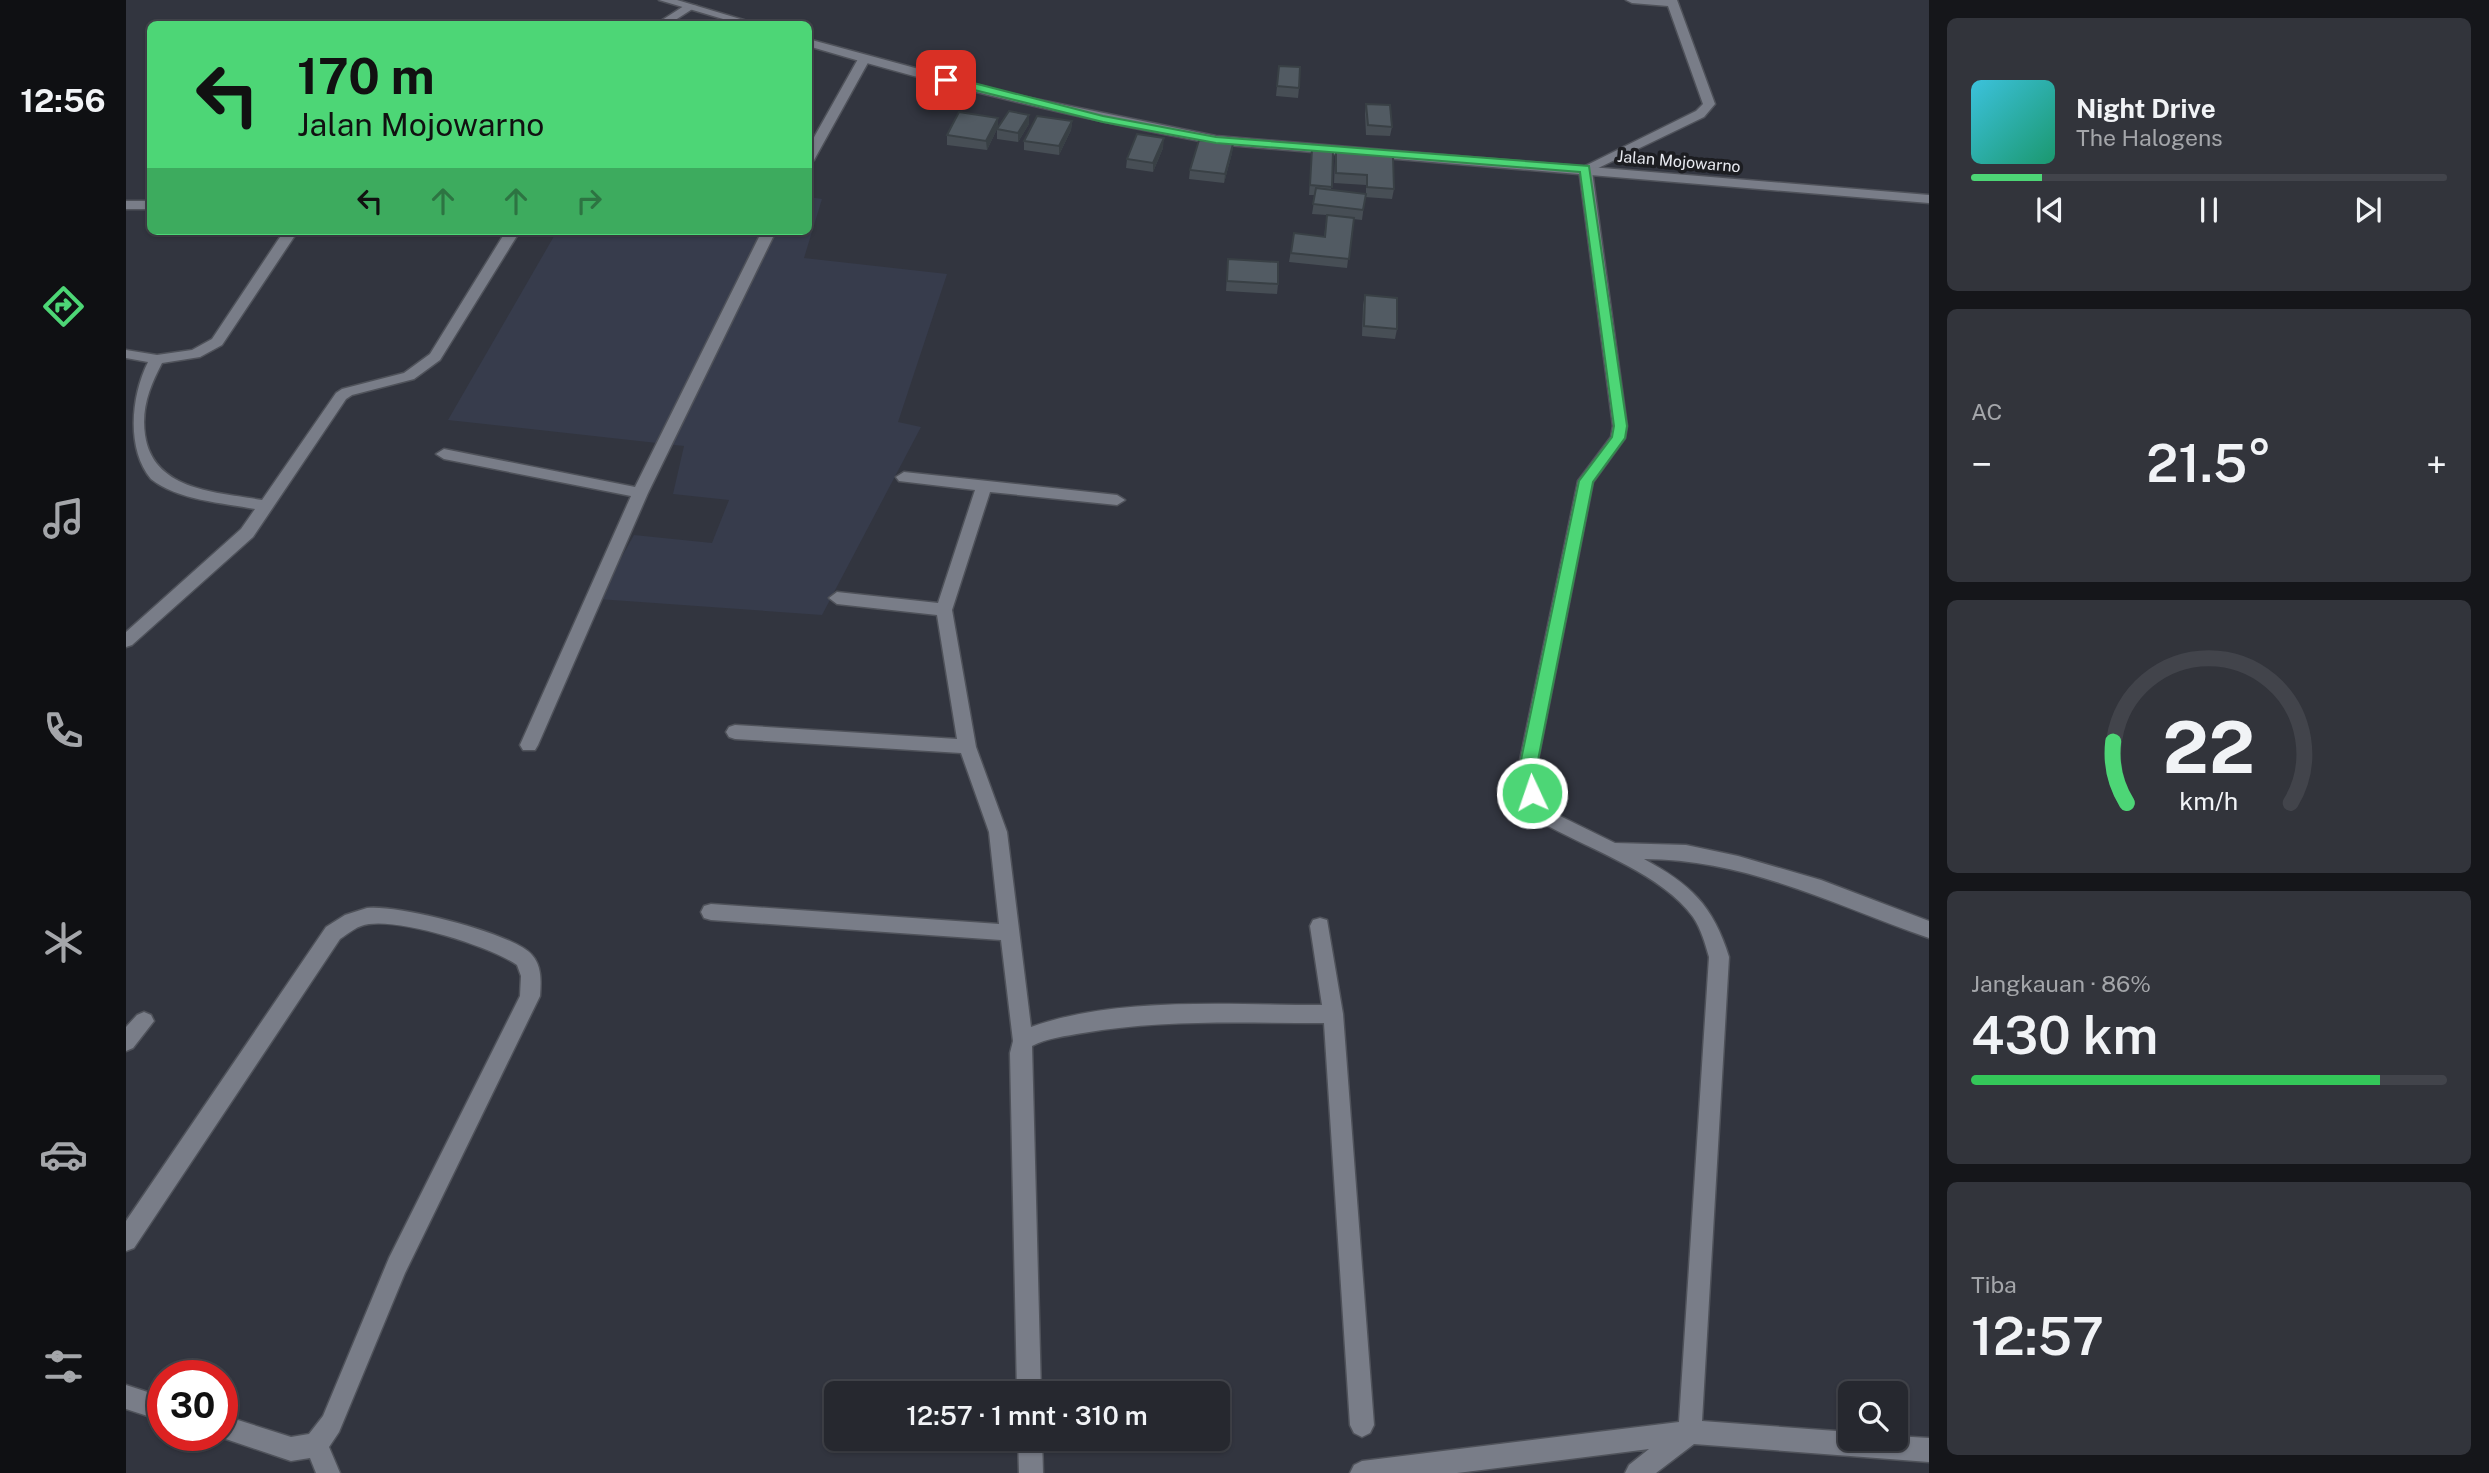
<!DOCTYPE html>
<html lang="id">
<meta charset="utf-8">
<style>
:root{--surface:#26282f;--page:#32343b;--text:#f1f3f6;--muted:#a4a6aa;--line:#42444b;--accent:#4dd676}
body{margin:0;font-family:"Public Sans",sans-serif;background:var(--page);color:var(--text);height:100vh;display:flex;flex-direction:column;font-size:26px;white-space:nowrap}
*{box-sizing:border-box;margin:0}
p{font-size:23px;color:var(--muted)}
.icon{flex:none;width:38px;height:38px;fill:none;stroke:currentColor;stroke-width:2;stroke-linecap:round;stroke-linejoin:round}
.map{position:relative;flex:1;overflow:hidden}
.panel{display:flex;flex-direction:column;gap:18px;padding:18px;background:#15161a;width:560px}
.panel>*{flex:none}
.banner{position:absolute;left:21px;top:21px;width:665px;height:214px;border-radius:10px;box-shadow:0 2px 5px #0004,0 0 0 2px var(--line);background:#4dd676;color:#111;overflow:hidden}
.fabs{position:absolute;left:1712px;top:1381px;display:grid;gap:14px}
.fabs a{display:grid;place-items:center;width:70px;height:70px;border-radius:10px;background:var(--surface);box-shadow:0 2px 5px #0004,0 0 0 2px var(--line);font-size:35px}
.speed{position:absolute;left:21px;top:1360px;display:flex;gap:14px;font-size:35px;font-weight:700;text-align:center}
.speed>*{display:grid;place-content:center;width:91px;height:91px;border-radius:50%;background:var(--surface);box-shadow:0 2px 5px #0004,0 0 0 2px var(--line);line-height:1}
.speed .limit{border:10px solid #d22;background:#fff;color:#111}
.pin{position:absolute;display:grid;place-items:center;width:60px;height:60px;color:#fff;margin:-30px;border-radius:14px;box-shadow:0 4px 10px #0006}
.me{position:absolute;width:77px;margin:-38px;rotate:357deg;stroke-linejoin:round;filter:drop-shadow(0 0 5px #0008)}
.turn{display:flex;align-items:center;gap:24px;height:147px;padding:0 35px;font-size:32px}
.turn .icon{width:91px;height:91px;stroke-width:2.5}
.turn b{display:block;font-size:49px;line-height:60px}
.lanes{display:flex;align-items:center;height:66px;padding:0 35px;background:#0003;justify-content:center;gap:35px;direction:ltr}
.lanes .off{opacity:.35}
.big{font-size:52px;font-weight:600;line-height:1.1}
.panel .tile{flex:1;display:flex;flex-direction:column;justify-content:center;gap:10px;min-width:0;padding:0 24px;border-radius:10px;background:var(--page)}
.panel .dial{align-items:center;gap:0}
.dial svg{height:182px;overflow:visible;fill:none;stroke:var(--line);stroke-width:7;stroke-linecap:round;text-anchor:middle}
.dial text{fill:var(--text);stroke:none}
.song{display:flex;align-items:center;gap:21px}
.cover{width:84px;height:84px;border-radius:10px;background:linear-gradient(135deg,hsl(190 70% 55%),hsl(160 70% 35%))}
.played{height:7px;border-radius:4px;background:linear-gradient(90deg,var(--accent) 15%,var(--line) 15%)}
.keys{display:flex;justify-content:space-around;direction:ltr}
.heat{display:flex;justify-content:space-between;align-items:center;font-size:38px;direction:ltr}
.charge{height:10px;border-radius:5px;background:linear-gradient(90deg,#34c759 86%,var(--line) 0)}
.trip{position:absolute;left:698px;top:1381px;width:406px;height:70px;border-radius:10px;background:var(--surface);box-shadow:0 2px 5px #0004,0 0 0 2px var(--line);font-weight:600;line-height:70px;text-align:center}
main{display:flex;flex:1;min-height:0}
.tabs{display:flex;flex-direction:column;width:126px;justify-content:space-around;align-items:center;background:#0f1013;color:var(--muted)}
.tabs .icon{width:49px;height:49px}
.tabs .on{color:var(--accent)}
.tabs b{font-size:32px;color:var(--text)}
.map>svg:first-child{display:block}
</style>
<main>
<nav class="tabs">
<b>12:56</b>
<svg class="icon on" aria-label="directions" viewBox="0 0 24 24"><path d="M12 3l9 9-9 9-9-9zM9 14v-3h6M13 9l2 2-2 2"/></svg>
<svg class="icon" aria-label="music" viewBox="0 0 24 24"><path d="M9 18V5l10-2v13"/><circle cx="6" cy="18" r="3"/><circle cx="16" cy="16" r="3"/></svg>
<svg class="icon" aria-label="phone" viewBox="0 0 24 24"><path d="M5 4h4l2 5-3 2q2 4 5 5l2-3 5 2v4C11 20 4 13 5 4z"/></svg>
<svg class="icon" aria-label="climate" viewBox="0 0 24 24"><path d="M12 3v18M4 7l16 10M4 17L20 7"/></svg>
<svg class="icon" aria-label="car" viewBox="0 0 24 24"><path d="M5 17H2v-5l4-1 3-4h7l3 4 3 1v5h-3M9 17h6M6 11h13"/><circle cx="7" cy="17" r="2"/><circle cx="17" cy="17" r="2"/></svg>
<svg class="icon" aria-label="filters" viewBox="0 0 24 24"><path d="M4 7h16M4 17h16"/><circle cx="9" cy="7" r="2"/><circle cx="15" cy="17" r="2"/></svg>
</nav>
<div class="map">
<svg width="1803" height="1473" viewBox="0 0 1803 1473">
<rect width="100%" height="100%" fill="#32353f"/>
<path fill="#373c4c" d="M683,197L696,199L678,258L821,274L772,422L795,427L696,615L472,599L508,535L586,543L603,500L547,494L558,446L322,420L431,231H682Z"/>
<g fill="none" stroke-linecap="round" stroke-linejoin="round">
<g stroke="#4f525a" stroke-width="3">
<path id="service" d="M738,56L744,59L688,160L682,164V148L732,59Z
M636,231H650L522,493L412,745L409,750H397L394,745L505,496L318,459L310,454L318,449L509,487Z"/>
</g>
<g stroke="#4f525a" stroke-width="3">
<path id="minor" d="M1500,0H1551L1589,104L1578,117L1466,171L1501,426L1499,438L1467,482L1412,760L1416,794L1427,809L1434,816L1489,843L1560,845L1612,856L1695,880L1803,921V938C1709,905 1620,859 1518,859C1564,884 1587,905 1603,957L1576,1421L1724,1432V1438H1769V1436L1803,1438V1462L1568,1444L1530,1473H1499L1503,1465L1523,1449L1331,1473H1224L1228,1465L1236,1461L1553,1422L1583,957C1579,943 1575,929 1567,917C1537,875 1466,850 1422,826C1400,807 1396,788 1394,760L1452,481L1485,437L1487,426L1453,169L1570,111L1577,104L1542,6L1506,3Z
M561,4L571,6L543,24H530Z
M0,201H24V209H0Z
M158,231H172L96,345L74,357L36,363C24,386 15,408 19,435C27,491 91,492 136,500L210,393L216,389L278,373L304,354L380,231H394L314,360L288,379L226,395L220,399L127,537L6,645L0,647V632L115,529L129,509C97,503 51,500 25,479C0,449 5,396 22,362L0,358V350L31,355L66,350L86,339Z
M778,472L991,495L999,500L991,505L864,492L826,610L850,747L881,832L905,1027C991,996 1105,1005 1196,1005L1184,926L1187,920L1194,918L1201,920L1217,1014L1248,1425L1244,1433L1236,1437L1228,1433L1224,1425L1198,1023C1117,1023 1037,1019 957,1033C940,1036 921,1038 906,1046L915,1393H891L884,1053L887,1041L875,940L585,920L578,918L575,912L578,906L585,904L873,924L863,832L835,753L609,739L603,737L600,732L603,727L609,725L831,739L811,615L711,604L703,598L711,592L812,603L849,490L773,481L770,477Z
M241,908C269,904 388,933 406,955C416,966 415,982 414,996L279,1273L213,1432L203,1447L214,1473H190L184,1458L165,1461L88,1435H96V1415L165,1437L183,1434L197,1416L263,1258L394,996L395,976L391,965C364,946 276,919 243,924C232,925 223,933 214,939L8,1248L0,1251V1221L200,927L219,915Z
M18,1012L25,1015L28,1021L7,1048L0,1051V1027L11,1015Z
M0,1385L37,1397V1421L0,1409Z
M892,1438H916L917,1473H893Z"/>
</g>
<g stroke="#4f525a" stroke-width="3">
<path id="tertiary" d="M533,0H551L631,24H614Z
M682,39L885,94L1090,136L1803,195V203L1090,144C952,119 817,86 682,46Z"/>
</g>
<use href="#service" fill="#797d88" fill-rule="evenodd"/>
<use href="#minor" fill="#797d88" fill-rule="evenodd"/>
<use href="#tertiary" fill="#797d88" fill-rule="evenodd"/>
</g>
<path fill="#474e55" d="M1153,66L1173,88L1172,98L1150,96Z
M1240,104L1266,127L1264,136L1240,135L1239,114Z
M946,121L945,130L933,155L898,150V141Z
M903,124L892,142L871,139V129L861,150L821,145V135L872,127Z
M1107,144L1106,153L1098,183L1063,179L1064,170Z
M1037,148L1027,172L1000,168L1001,159Z
M1186,149L1207,151L1205,190L1240,194V185L1208,183L1209,161L1210,152L1268,189L1266,199L1239,197L1236,220L1227,219L1221,268L1163,262L1168,233L1198,237L1201,215L1186,214L1189,195H1183Z
M1102,259L1152,284L1151,294L1100,291Z
M1239,295L1271,329L1269,339L1236,336L1237,305Z"/>
<path fill="#394045" d="M903,115V124L892,142V133Z
M872,118V127L861,150L860,141Z
M946,121L945,130L933,155V146Z
M1038,138L1037,148L1027,172V163Z
M1107,144L1106,153L1098,183L1099,174Z"/>
<path fill="#525b63" stroke="#394045" stroke-width="2" d="M1153,66L1174,67L1173,88L1151,86Z
M1240,104L1264,105L1266,127L1242,125Z
M883,111L903,115L892,133L871,129Z
M833,112L872,118L860,141L821,135Z
M911,116L946,121L933,146L898,141Z
M1011,134L1038,138L1027,163L1001,159Z
M1073,140L1107,144L1099,174L1064,170Z
M1186,149L1207,151L1206,187L1184,185Z
M1210,152L1267,156L1268,189L1241,187V175L1210,173Z
M1190,188L1240,194L1237,210L1187,204Z
M1201,215L1228,218L1223,259L1165,253L1168,233L1199,237Z
M1102,259L1152,262V284L1101,281Z
M1239,295L1271,298V329L1238,326Z"/>
<path fill="#4dd676" stroke="#328b4d" stroke-width="2" d="M820,76L977,116L1090,137L1463,166L1501,426L1499,438L1467,482L1412,760L1414,793L1411,798H1400L1397,793L1395,760L1453,481L1486,437L1488,426L1454,172L1090,143L977,122L816,82L814,80Z"/>
<g text-anchor="middle" stroke-width="7" stroke-linejoin="round" paint-order="stroke">
<g font-size="16" fill="#e6e8ee" stroke="#1c1d21">
<text transform="translate(1553 161) rotate(5)" y="6">Jalan Mojowarno</text>
</g>
</g>
</svg>
<div class="fabs">
<a><svg class="icon" aria-label="search" viewBox="0 0 24 24"><circle cx="10" cy="10" r="6"/><path d="M15 15l6 6"/></svg></a>
</div>
<div class="speed"><div class="limit">30</div></div>
<div class="pin" style="left:820px;top:80px;background:#d93025"><svg class="icon" aria-label="arrive" viewBox="0 0 24 24"><path d="M6 21V4h12l-3 4 3 4H6"/></svg></div>
<svg class="me" style="left:1406px;top:793px" viewBox="-20 -20 40 40"><circle r="17" fill="#4dd676" stroke="#fff" stroke-width="3"/><path d="M0-11L8 9 0 5-8 9z" fill="#fff"/></svg>
<div class="trip">12:57 · 1 mnt · 310 m</div>
<div class="banner">
<div class="turn"><svg class="icon" aria-label="left" viewBox="0 0 24 24"><path d="M17 20v-9H6M10 6l-5 5 5 5"/></svg><div><b>170 m</b>Jalan Mojowarno</div></div>
<div class="lanes"><svg class="icon" aria-label="left" viewBox="0 0 24 24"><path d="M17 20v-9H6M10 6l-5 5 5 5"/></svg><svg class="icon off" aria-label="ahead" viewBox="0 0 24 24"><path d="M12 20V5M6 11l6-6 6 6"/></svg><svg class="icon off" aria-label="ahead" viewBox="0 0 24 24"><path d="M12 20V5M6 11l6-6 6 6"/></svg><svg class="icon off" aria-label="right" viewBox="0 0 24 24"><path d="M7 20v-9h11M14 6l5 5-5 5"/></svg></div>
</div>
</div>
<section class="panel">
<div class="tile">
<div class="song"><i class="cover"></i><div><b>Night Drive</b><p>The Halogens</p></div></div>
<div class="played"></div>
<div class="keys"><svg class="icon" aria-label="previous" viewBox="0 0 24 24"><path d="M18 5L8 12l10 7zM5 5v14"/></svg><svg class="icon" aria-label="pause" viewBox="0 0 24 24"><path d="M8 5v14M16 5v14"/></svg><svg class="icon" aria-label="next" viewBox="0 0 24 24"><path d="M6 5l10 7-10 7zM19 5v14"/></svg></div>
</div>
<div class="tile"><p>AC</p>
<div class="heat"><a>−</a><b class="big">21.5°</b><a>+</a></div>
</div>
<div class="tile dial"><svg viewBox="0 0 100 80">
<path d="M14 69A42 42 0 1 1 86 69"/>
<path d="M14 69A42 42 0 0 1 8 42" stroke="#4dd676"/>
<text x="50" y="56" font-size="32" font-weight="700">22</text>
<text x="50" y="72" font-size="11">km/h</text>
</svg></div>
<div class="tile"><p>Jangkauan · 86%</p><b class="big">430 km</b><div class="charge"></div></div>
<div class="tile"><p>Tiba</p><b class="big">12:57</b></div>
</section>
</main>
